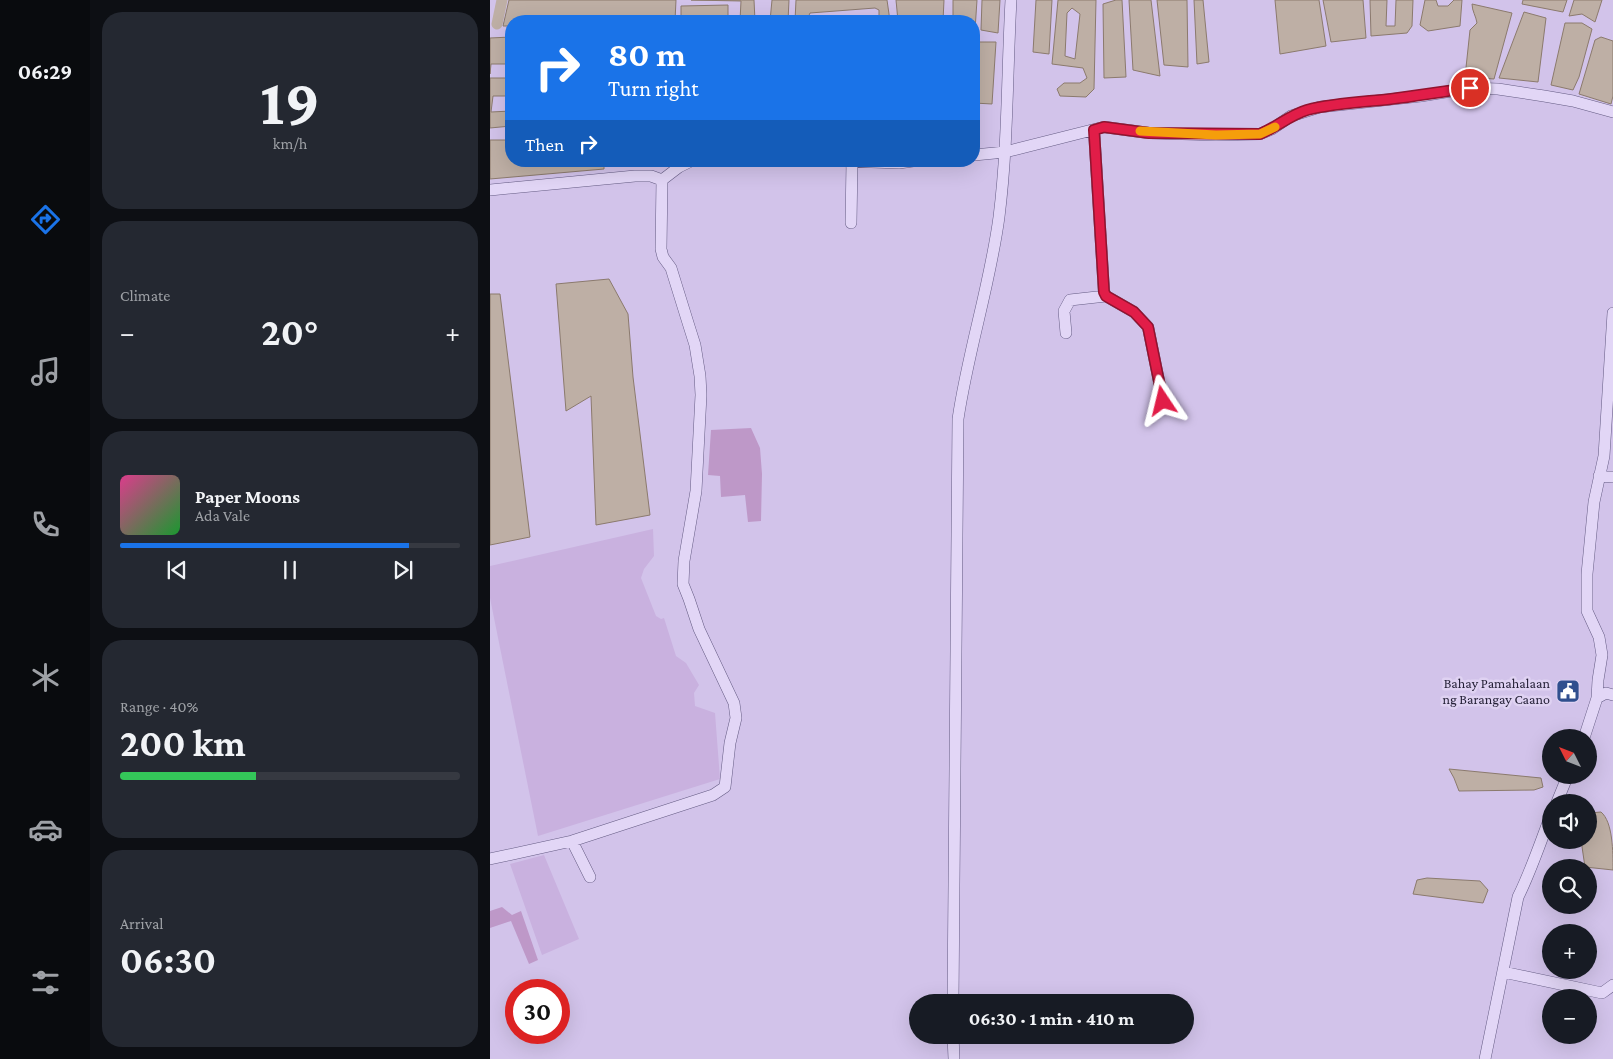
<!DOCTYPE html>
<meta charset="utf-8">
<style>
:root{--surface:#171b24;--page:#242831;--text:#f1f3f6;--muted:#9ea1a6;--line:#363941;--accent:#1a73e8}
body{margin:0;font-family:"Crimson Pro",serif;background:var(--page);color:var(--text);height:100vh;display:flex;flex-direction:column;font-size:19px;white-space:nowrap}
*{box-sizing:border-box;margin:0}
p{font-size:16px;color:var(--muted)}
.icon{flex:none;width:28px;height:28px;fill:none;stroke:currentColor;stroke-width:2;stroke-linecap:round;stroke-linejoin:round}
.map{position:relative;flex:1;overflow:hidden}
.side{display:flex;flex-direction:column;gap:12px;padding:12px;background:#0d0f14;width:400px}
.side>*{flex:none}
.hud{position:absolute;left:15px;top:15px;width:475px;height:152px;border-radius:20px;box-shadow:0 5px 20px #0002;background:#1a73e8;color:#fff;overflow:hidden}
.needle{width:32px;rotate:312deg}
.controls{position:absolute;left:1052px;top:729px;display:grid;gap:10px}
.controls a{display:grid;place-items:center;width:55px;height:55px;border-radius:50%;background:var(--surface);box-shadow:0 5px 20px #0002;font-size:25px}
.speed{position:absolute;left:15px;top:979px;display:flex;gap:10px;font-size:25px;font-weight:700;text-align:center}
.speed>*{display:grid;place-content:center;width:65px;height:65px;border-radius:50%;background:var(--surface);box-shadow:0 5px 20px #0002;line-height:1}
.speed .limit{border:8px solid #d22;background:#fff;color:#111}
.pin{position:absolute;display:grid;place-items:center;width:42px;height:42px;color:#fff;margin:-21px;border:2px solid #fff;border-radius:50%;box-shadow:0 1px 5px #0007}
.me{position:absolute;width:55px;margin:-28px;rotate:350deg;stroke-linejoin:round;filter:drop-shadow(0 0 4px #0008)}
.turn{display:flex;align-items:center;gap:18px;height:105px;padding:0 20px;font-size:22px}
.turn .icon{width:65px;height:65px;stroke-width:2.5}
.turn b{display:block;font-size:35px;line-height:42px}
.then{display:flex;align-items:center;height:48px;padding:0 20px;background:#0003;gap:10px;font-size:19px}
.big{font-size:38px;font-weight:700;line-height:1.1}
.side .card{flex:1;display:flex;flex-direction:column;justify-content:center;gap:8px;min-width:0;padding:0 18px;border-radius:20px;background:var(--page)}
.side .dial{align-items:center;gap:0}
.dial b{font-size:65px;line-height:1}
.song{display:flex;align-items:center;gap:15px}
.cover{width:60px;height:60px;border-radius:8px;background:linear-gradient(135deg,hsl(330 70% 55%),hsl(130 70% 35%))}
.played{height:5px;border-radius:2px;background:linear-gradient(90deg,var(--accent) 85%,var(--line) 85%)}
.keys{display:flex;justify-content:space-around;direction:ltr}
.heat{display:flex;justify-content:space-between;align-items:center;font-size:28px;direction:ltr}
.charge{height:8px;border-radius:4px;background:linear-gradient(90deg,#34c759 40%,var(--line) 0)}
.trip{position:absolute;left:419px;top:994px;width:285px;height:50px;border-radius:25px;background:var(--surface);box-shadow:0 5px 20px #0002;font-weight:700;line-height:50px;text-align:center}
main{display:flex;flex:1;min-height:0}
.tab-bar{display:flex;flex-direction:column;width:90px;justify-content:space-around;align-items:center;background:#090b0e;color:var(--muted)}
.tab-bar .icon{width:35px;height:35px}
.tab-bar .active{color:var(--accent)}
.tab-bar b{font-size:22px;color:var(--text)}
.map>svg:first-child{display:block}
</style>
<main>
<nav class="tab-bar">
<b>06:29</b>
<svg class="icon active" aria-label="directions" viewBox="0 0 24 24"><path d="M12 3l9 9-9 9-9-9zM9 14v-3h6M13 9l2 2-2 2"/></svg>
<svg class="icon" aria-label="music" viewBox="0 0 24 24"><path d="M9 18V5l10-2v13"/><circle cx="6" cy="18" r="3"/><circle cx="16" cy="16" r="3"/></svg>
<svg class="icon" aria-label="phone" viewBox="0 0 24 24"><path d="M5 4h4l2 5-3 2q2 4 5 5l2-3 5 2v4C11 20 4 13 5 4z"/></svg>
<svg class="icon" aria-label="climate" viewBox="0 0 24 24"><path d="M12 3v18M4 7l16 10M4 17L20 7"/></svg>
<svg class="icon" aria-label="car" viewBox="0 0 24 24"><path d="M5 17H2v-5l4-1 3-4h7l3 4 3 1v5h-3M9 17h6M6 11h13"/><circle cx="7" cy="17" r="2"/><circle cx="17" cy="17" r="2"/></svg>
<svg class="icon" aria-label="filters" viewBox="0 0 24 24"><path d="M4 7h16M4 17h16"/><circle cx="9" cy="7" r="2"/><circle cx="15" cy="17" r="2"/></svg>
</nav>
<section class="side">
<div class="card dial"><b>19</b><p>km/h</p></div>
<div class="card"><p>Climate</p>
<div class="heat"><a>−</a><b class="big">20°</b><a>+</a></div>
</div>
<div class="card">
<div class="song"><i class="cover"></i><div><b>Paper Moons</b><p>Ada Vale</p></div></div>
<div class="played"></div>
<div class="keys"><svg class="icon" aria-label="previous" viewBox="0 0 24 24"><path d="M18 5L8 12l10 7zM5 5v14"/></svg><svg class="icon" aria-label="pause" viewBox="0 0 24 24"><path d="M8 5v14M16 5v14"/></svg><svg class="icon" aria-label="next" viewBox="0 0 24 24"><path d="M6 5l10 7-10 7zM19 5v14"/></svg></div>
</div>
<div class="card"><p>Range · 40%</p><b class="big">200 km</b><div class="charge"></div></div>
<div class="card"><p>Arrival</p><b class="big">06:30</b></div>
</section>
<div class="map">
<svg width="1123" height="1059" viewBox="0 0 1123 1059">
<rect width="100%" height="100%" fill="#d2c3ea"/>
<path fill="#c9b1df" d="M163,529L164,556L154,569L151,578L166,616L171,619L174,618L186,656L196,663L209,685L204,693L205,706L225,713L230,779L48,836L0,598V566Z
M54,855L89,939L52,955L20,864Z"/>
<path fill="#be98c8" d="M261,428L270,448L272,474L271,521L258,522L255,495L231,497L230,476L218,475L221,430Z
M12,907L22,915L31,911L48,960L39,964L21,921L0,928V911Z"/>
<path fill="#beafa5" stroke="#8b7a6d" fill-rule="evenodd" d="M19,0H186L185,21H21V26H13Z
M201,0H264L265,21H250L251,1Z
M282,0H299L298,21H280Z
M306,0H397L400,21H339L387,18L389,15V10L385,8L320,13L317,20L320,21H305Z
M406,0H454L453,21H408Z
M463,0H487L485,30H484V21H463Z
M492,0H510L508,33L491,30Z
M546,0H562L559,54L543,52Z
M568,0H606L604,89L596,97L570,96L567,89L574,83H590L597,78L593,68L562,64ZM582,8L590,14L585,59L575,56L577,13Z
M626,0H632L636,77L614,78L613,4Z
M639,0H661L670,76L643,70Z
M667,0H697L698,67L674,65Z
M704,0H713L719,62L707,64Z
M785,0H829L836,46L790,54Z
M833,0H873L876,38L841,42Z
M880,0H897L896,26H905L906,0H923L922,26L917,33L881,36Z
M935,0H946L948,6H958L964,0H972L970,26L938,31L930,25Z
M1033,0H1077L1073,12L1032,4Z
M1084,0H1112L1105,22L1092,14L1079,16Z
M982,4L1022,13L1004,79L975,77L980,30L987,23C986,16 982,11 982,4Z
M238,5V21H191V6Z
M1034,12L1056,18L1048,82L1009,78Z
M1075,23H1092L1102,29L1089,77L1083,90L1061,85Z
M21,37V64H1L0,74V38Z
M1111,37L1123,41V96L1121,104L1089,94L1105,40Z
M484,42H506L502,104L484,103Z
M0,78H21V96H3L1,112L21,111V126L0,128Z
M0,140H21V161H114V169L0,179Z
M119,279L138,314L143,377L160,515L106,525L101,396L76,411L66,284Z
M0,294H10L40,537L0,545Z
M959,769L1051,778L1053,787L1044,790L969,791L964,778Z
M1111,812C1123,822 1123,852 1123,870L1095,867L1091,840H1099V813Z
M937,878L990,881L998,890L993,903L923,894L927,880Z"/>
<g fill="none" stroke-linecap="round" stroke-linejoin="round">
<path stroke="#beafa5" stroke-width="11" d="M7,24L12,0"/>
<g stroke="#645b83" stroke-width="12">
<path id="minor" d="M604,130L614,292L616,296L644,312L658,327L673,401
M484,155L515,152L614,127L659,133L726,135L770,134L782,129L801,116L830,107L931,96L980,88L1008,89L1054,96L1083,101L1123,112
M354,161L409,163L423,161
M0,190L145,176H161L172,180
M361,223L362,162
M576,333L574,311L580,300L616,296
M1109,476L1123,477
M1107,698L1116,693L1123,695
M1094,738L1107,698L1108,680L1112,655L1109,637L1097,611V574L1104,502L1114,456L1123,313
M1067,802L1078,775
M82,841L100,877
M0,859L82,841L223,795L235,787L240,743L246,718L244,703L209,629L199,599L193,584L194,561L206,491L211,395L210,376L205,345L199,326L181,268L173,257L171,249L172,180L189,167L201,161
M1013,972L1112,993L1123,985
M463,1002L468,419C478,351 500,285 509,217C518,145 517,72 521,0
M463,1035L464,1059
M995,1059L1028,897C1041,871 1050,843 1061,815"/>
</g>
<use href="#minor" stroke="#e2d6f6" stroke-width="11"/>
</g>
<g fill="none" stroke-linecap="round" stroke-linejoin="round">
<g stroke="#92132f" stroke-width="12">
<path id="route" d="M673,401L658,327L644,312L616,296L614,292L604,130L614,127L659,133L770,134C787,127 800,115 817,110C844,103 873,102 901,99C927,96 954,91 980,88"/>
</g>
<use href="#route" stroke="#e11d48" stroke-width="9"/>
<path stroke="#f59e0b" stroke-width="9" d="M650,131L726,135L770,134L785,127"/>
</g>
<defs>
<g id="civic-square" transform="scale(1.25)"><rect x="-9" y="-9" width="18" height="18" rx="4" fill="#304f8e" stroke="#dfd2f2"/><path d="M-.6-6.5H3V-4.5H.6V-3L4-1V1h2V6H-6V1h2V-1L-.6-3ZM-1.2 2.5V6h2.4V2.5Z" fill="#fff"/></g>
</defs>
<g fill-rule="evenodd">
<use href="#civic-square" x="1078" y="691"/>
</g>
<g text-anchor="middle" stroke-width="5" stroke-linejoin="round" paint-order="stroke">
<g font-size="14" fill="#221e34" stroke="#dfd2f2" text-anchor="end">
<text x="1060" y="688">Bahay Pamahalaan<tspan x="1060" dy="16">ng Barangay Caano</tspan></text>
</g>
</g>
</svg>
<div class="controls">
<a><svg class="needle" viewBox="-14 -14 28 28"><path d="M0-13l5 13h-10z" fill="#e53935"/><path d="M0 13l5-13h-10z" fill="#9ea1a6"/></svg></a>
<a><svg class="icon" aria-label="sound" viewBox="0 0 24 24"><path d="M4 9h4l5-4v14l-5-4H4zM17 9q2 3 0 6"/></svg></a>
<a><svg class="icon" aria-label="search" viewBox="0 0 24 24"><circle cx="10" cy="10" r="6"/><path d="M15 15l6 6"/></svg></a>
<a>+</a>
<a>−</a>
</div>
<div class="speed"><div class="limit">30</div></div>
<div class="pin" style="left:980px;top:88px;background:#d93025"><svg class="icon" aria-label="arrive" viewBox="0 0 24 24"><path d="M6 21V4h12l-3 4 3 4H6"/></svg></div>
<svg class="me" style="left:673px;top:401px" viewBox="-20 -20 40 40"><path d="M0-17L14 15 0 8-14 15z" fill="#e11d48" stroke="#fff" stroke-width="4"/></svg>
<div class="trip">06:30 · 1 min · 410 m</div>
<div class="hud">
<div class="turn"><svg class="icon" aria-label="right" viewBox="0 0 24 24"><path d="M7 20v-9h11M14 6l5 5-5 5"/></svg><div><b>80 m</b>Turn right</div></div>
<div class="then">Then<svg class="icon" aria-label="right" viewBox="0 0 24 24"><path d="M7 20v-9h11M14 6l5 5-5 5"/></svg></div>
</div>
</div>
</main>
